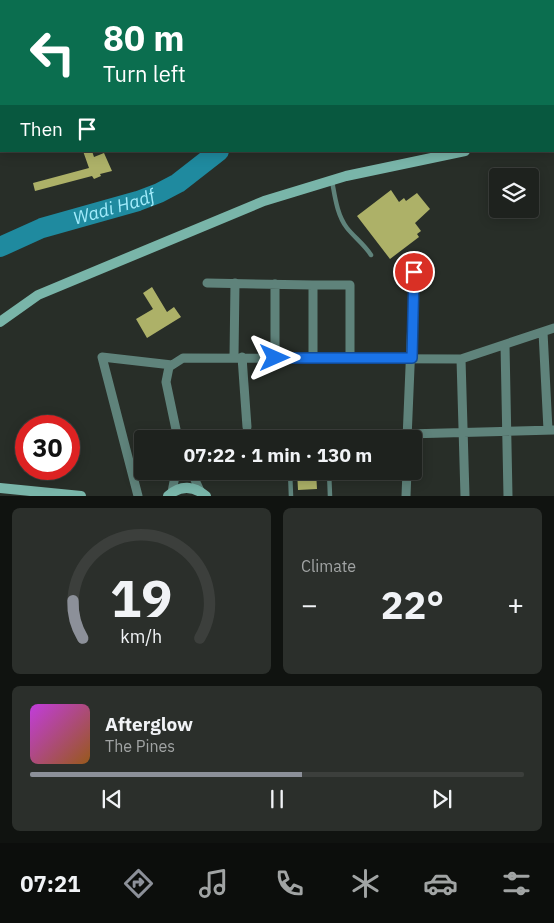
<!DOCTYPE html>
<meta charset="utf-8">
<style>
:root{--surface:#1e221e;--page:#2b2f2b;--text:#f1f3f6;--muted:#a1a4a4;--line:#3c3f3c;--accent:#8c9099}
body{margin:0;font-family:"IBM Plex Sans",sans-serif;background:var(--page);color:var(--text);height:100vh;display:flex;flex-direction:column;font-size:19px;white-space:nowrap}
*{box-sizing:border-box;margin:0}
p{font-size:16px;color:var(--muted)}
.icon{flex:none;width:28px;height:28px;fill:none;stroke:currentColor;stroke-width:2;stroke-linecap:round;stroke-linejoin:round}
.map{position:relative;height:496px;overflow:hidden}
.drawer{display:flex;flex-direction:column;gap:12px;padding:12px;background:#101310;flex:1}
.drawer>*{flex:none}
.top-card{position:absolute;left:0px;top:0px;width:555px;height:152px;box-shadow:0 2px 12px #0003,0 0 0 1px var(--line);background:#0b6e4f;color:#fff;overflow:hidden}
.buttons{position:absolute;left:489px;top:168px;display:grid;gap:10px}
.buttons a{display:grid;place-items:center;width:50px;height:50px;border-radius:5px;background:var(--surface);box-shadow:0 2px 12px #0003,0 0 0 1px var(--line);font-size:25px}
.speed{position:absolute;left:15px;top:415px;display:flex;gap:10px;font-size:25px;font-weight:700;text-align:center}
.speed>*{display:grid;place-content:center;width:65px;height:65px;border-radius:50%;background:var(--surface);box-shadow:0 2px 12px #0003,0 0 0 1px var(--line);line-height:1}
.speed .limit{border:8px solid #d22;background:#fff;color:#111}
.pin{position:absolute;display:grid;place-items:center;width:42px;height:42px;color:#fff;margin:-21px;border:2px solid #fff;border-radius:50%;box-shadow:0 1px 5px #0007}
.me{position:absolute;width:55px;margin:-28px;rotate:90deg;stroke-linejoin:round;filter:drop-shadow(0 0 4px #0008)}
.turn{display:flex;align-items:center;gap:18px;height:105px;padding:0 20px;font-size:22px}
.turn .icon{width:65px;height:65px;stroke-width:2.5}
.turn b{display:block;font-size:35px;line-height:42px}
.then{display:flex;align-items:center;height:48px;padding:0 20px;background:#0003;gap:10px;font-size:19px}
.big{font-size:38px;font-weight:700;line-height:1.1}
.drawer .widget{flex:1;display:flex;flex-direction:column;justify-content:center;gap:8px;min-width:0;padding:0 18px;border-radius:8px;background:var(--page)}
.drawer .dial{align-items:center;gap:0}
.dial svg{height:130px;overflow:visible;fill:none;stroke:var(--line);stroke-width:7;stroke-linecap:round;text-anchor:middle}
.dial text{fill:var(--text);stroke:none}
.song{display:flex;align-items:center;gap:15px}
.cover{width:60px;height:60px;border-radius:8px;background:linear-gradient(135deg,hsl(290 70% 55%),hsl(30 70% 35%))}
.played{height:5px;border-radius:2px;background:linear-gradient(90deg,var(--accent) 55%,var(--line) 55%)}
.keys{display:flex;justify-content:space-around;direction:ltr}
.heat{display:flex;justify-content:space-between;align-items:center;font-size:28px;direction:ltr}
.drawer .tiles{flex:1;display:grid;gap:12px;grid-template-columns:1fr 1fr}
.widget:last-child{grid-column:span 2}
.trip{position:absolute;left:134px;top:430px;width:288px;height:50px;border-radius:5px;background:var(--surface);box-shadow:0 2px 12px #0003,0 0 0 1px var(--line);font-weight:700;line-height:50px;text-align:center}
.menu{display:flex;height:80px;justify-content:space-around;align-items:center;background:#0c0e0c;color:var(--muted)}
.menu .icon{width:35px;height:35px}
.menu .selected{color:var(--accent)}
.menu b{font-size:22px;color:var(--text)}
.map>svg:first-child{display:block}
</style>
<div class="map">
<svg width="554" height="496" viewBox="0 0 554 496">
<rect width="100%" height="100%" fill="#282e28"/>
<g fill="none" stroke-linecap="round" stroke-linejoin="round">
<path stroke="#1f8a9f" stroke-width="20" id="s1" d="M0,247L42,228L138,201L159,193L178,183L219,151"/>
</g>
<path fill="#adb168" d="M83,151H92L94,157L104,153L112,171L100,174L101,176L94,179L92,176L35,191L33,183L89,168Z
M391,190L399,202L404,198L406,201L417,193L430,209L415,223L421,231L417,234L419,237L390,259L357,216Z
M152,287L167,312L174,307L181,317L147,338L136,319L153,309L143,293Z
M297,471H316L317,489L298,490Z"/>
<g fill="none" stroke-linecap="round" stroke-linejoin="round">
<path stroke="#5f837b" stroke-width="4.5" d="M332,181C335,197 337,215 347,228C354,237 364,244 371,255
M290,438V439
M290,471L291,496
M329,471L330,496"/>
<path stroke="#5f837b" stroke-width="9" d="M207,283L313,285V358
M313,285H350V358
M543,332L548,430
M505,345L508,496
M234,357L235,283
M242,357L247,427
M275,358V284
M461,359L465,496
M407,434L554,430
M178,439L166,382L169,367L183,358L461,359L554,328
M407,439L414,272
M191,471L200,491
M172,492L176,471
M138,496L102,357L172,365
M406,496L407,471"/>
<path stroke="#79b5a9" stroke-width="10" d="M554,141V140
M0,322L38,295L264,201L346,176L465,151
M0,488L81,496
M168,496C181,484 194,486 206,496"/>
</g>
<g fill="none" stroke-linecap="round" stroke-linejoin="round">
<g stroke="#114b97" stroke-width="12">
<path id="route" d="M275,358H412L414,272"/>
</g>
<use href="#route" stroke="#1a73e8" stroke-width="9"/>
</g>
<g text-anchor="middle" stroke-width="5" stroke-linejoin="round" paint-order="stroke">
<g font-size="18" font-style="italic" fill="#a3ecfc" stroke="#121512">
<text dy="6" stroke="none"><textPath href="#s1" startOffset="121">Wadi Hadf</textPath></text>
</g>
</g>
</svg>
<div class="buttons">
<a><svg class="icon" aria-label="layers" viewBox="0 0 24 24"><path d="M12 4l9 5-9 5-9-5zM3 14l9 5 9-5"/></svg></a>
</div>
<div class="speed"><div class="limit">30</div></div>
<div class="pin" style="left:414px;top:272px;background:#d93025"><svg class="icon" aria-label="arrive" viewBox="0 0 24 24"><path d="M6 21V4h12l-3 4 3 4H6"/></svg></div>
<svg class="me" style="left:275px;top:358px" viewBox="-20 -20 40 40"><path d="M0-17L14 15 0 8-14 15z" fill="#1a73e8" stroke="#fff" stroke-width="4"/></svg>
<div class="trip">07:22 · 1 min · 130 m</div>
<div class="top-card">
<div class="turn"><svg class="icon" aria-label="left" viewBox="0 0 24 24"><path d="M17 20v-9H6M10 6l-5 5 5 5"/></svg><div><b>80 m</b>Turn left</div></div>
<div class="then">Then<svg class="icon" aria-label="arrive" viewBox="0 0 24 24"><path d="M6 21V4h12l-3 4 3 4H6"/></svg></div>
</div>
</div>
<section class="drawer">
<div class="tiles">
<div class="widget dial"><svg viewBox="0 0 100 80">
<path d="M14 69A42 42 0 1 1 86 69"/>
<path d="M14 69A42 42 0 0 1 8 46" stroke="#8c9099"/>
<text x="50" y="56" font-size="32" font-weight="700">19</text>
<text x="50" y="72" font-size="11">km/h</text>
</svg></div>
<div class="widget"><p>Climate</p>
<div class="heat"><a>−</a><b class="big">22°</b><a>+</a></div>
</div>
<div class="widget">
<div class="song"><i class="cover"></i><div><b>Afterglow</b><p>The Pines</p></div></div>
<div class="played"></div>
<div class="keys"><svg class="icon" aria-label="previous" viewBox="0 0 24 24"><path d="M18 5L8 12l10 7zM5 5v14"/></svg><svg class="icon" aria-label="pause" viewBox="0 0 24 24"><path d="M8 5v14M16 5v14"/></svg><svg class="icon" aria-label="next" viewBox="0 0 24 24"><path d="M6 5l10 7-10 7zM19 5v14"/></svg></div>
</div>
</div>
</section>
<nav class="menu">
<b>07:21</b>
<svg class="icon selected" aria-label="directions" viewBox="0 0 24 24"><path d="M12 3l9 9-9 9-9-9zM9 14v-3h6M13 9l2 2-2 2"/></svg>
<svg class="icon" aria-label="music" viewBox="0 0 24 24"><path d="M9 18V5l10-2v13"/><circle cx="6" cy="18" r="3"/><circle cx="16" cy="16" r="3"/></svg>
<svg class="icon" aria-label="phone" viewBox="0 0 24 24"><path d="M5 4h4l2 5-3 2q2 4 5 5l2-3 5 2v4C11 20 4 13 5 4z"/></svg>
<svg class="icon" aria-label="climate" viewBox="0 0 24 24"><path d="M12 3v18M4 7l16 10M4 17L20 7"/></svg>
<svg class="icon" aria-label="car" viewBox="0 0 24 24"><path d="M5 17H2v-5l4-1 3-4h7l3 4 3 1v5h-3M9 17h6M6 11h13"/><circle cx="7" cy="17" r="2"/><circle cx="17" cy="17" r="2"/></svg>
<svg class="icon" aria-label="filters" viewBox="0 0 24 24"><path d="M4 7h16M4 17h16"/><circle cx="9" cy="7" r="2"/><circle cx="15" cy="17" r="2"/></svg>
</nav>
